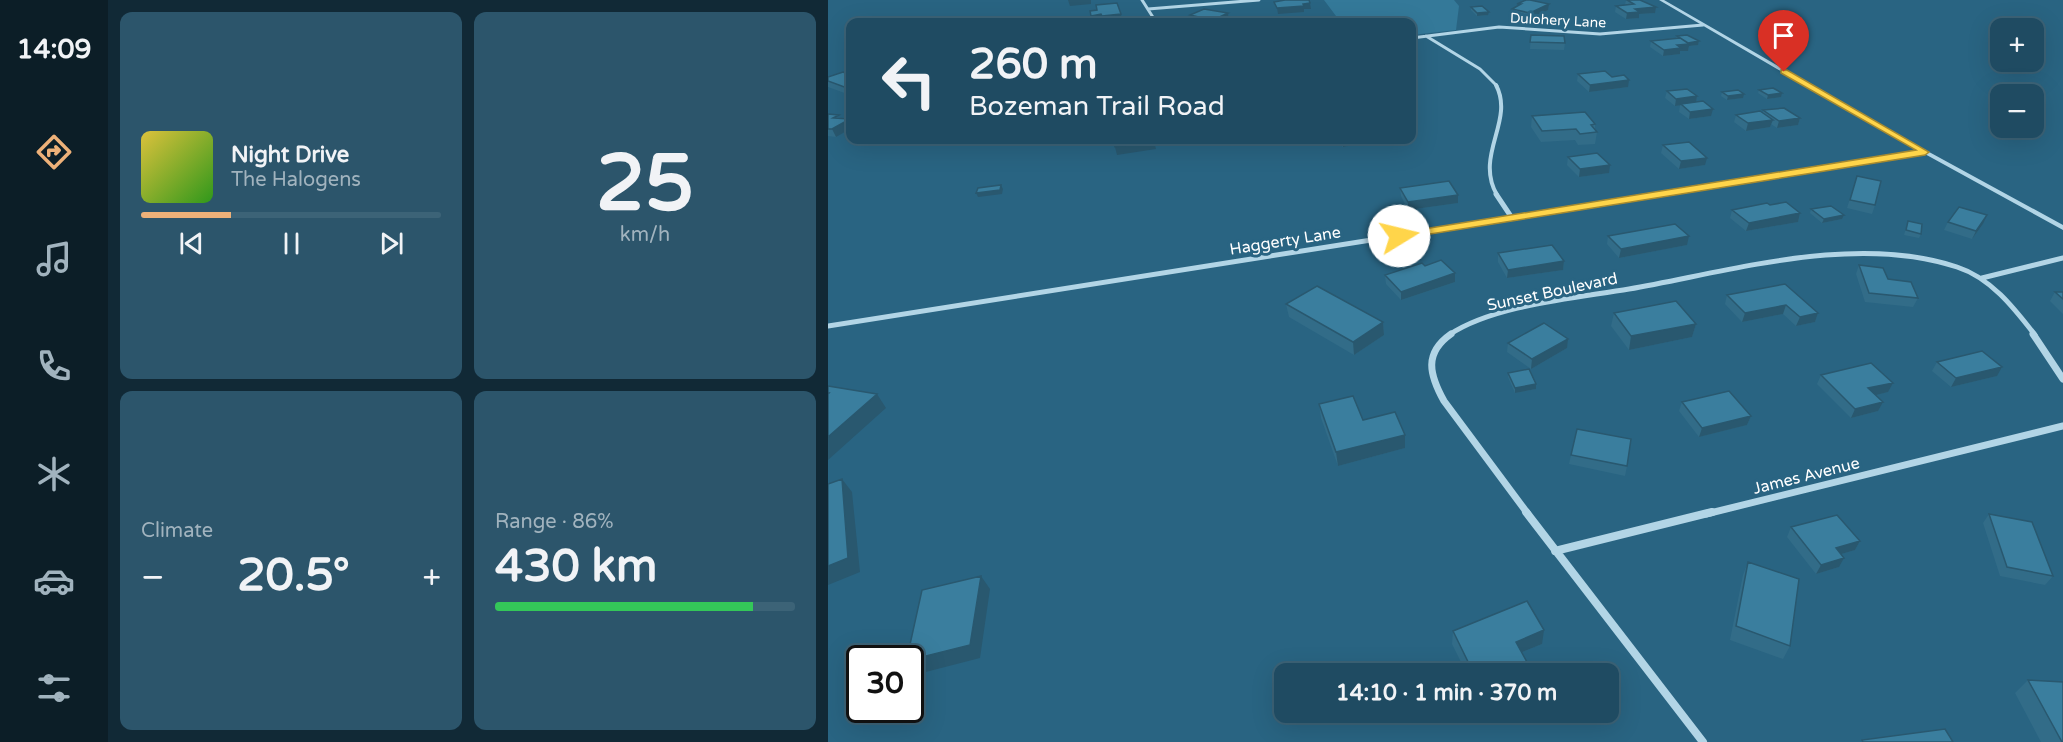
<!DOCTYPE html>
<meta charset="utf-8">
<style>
:root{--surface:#1f4b62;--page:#2c556b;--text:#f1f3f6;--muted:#a1b3be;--line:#3c6377;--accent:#edb179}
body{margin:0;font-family:"Varela Round",sans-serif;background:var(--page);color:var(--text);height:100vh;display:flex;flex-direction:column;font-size:22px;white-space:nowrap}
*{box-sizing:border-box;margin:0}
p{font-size:20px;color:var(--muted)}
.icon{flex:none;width:33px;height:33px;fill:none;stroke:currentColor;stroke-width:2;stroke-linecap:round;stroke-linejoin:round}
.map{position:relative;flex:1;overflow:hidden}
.details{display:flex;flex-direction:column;gap:12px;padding:12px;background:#112936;width:720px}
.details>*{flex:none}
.banner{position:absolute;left:18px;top:18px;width:570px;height:126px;border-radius:12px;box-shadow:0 6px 24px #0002,0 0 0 2px var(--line);background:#1f4b62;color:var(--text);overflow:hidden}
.tools{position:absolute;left:1162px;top:18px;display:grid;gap:12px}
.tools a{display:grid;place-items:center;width:54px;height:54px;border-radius:12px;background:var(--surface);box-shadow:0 6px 24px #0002,0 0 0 2px var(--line);font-size:30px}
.speed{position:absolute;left:18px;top:645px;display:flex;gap:12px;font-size:30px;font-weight:700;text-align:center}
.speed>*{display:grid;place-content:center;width:78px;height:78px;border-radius:50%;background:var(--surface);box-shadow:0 6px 24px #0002,0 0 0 2px var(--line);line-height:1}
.speed .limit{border:3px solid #111;border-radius:9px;background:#fff;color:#111}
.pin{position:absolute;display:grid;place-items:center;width:51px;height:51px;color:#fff;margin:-62px -26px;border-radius:50% 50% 50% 0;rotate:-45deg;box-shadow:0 0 6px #0007}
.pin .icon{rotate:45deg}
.me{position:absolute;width:66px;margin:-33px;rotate:81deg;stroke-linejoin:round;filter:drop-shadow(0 0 4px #0008)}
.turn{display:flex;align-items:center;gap:21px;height:126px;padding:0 24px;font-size:27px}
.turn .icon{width:78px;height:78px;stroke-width:2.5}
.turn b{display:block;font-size:42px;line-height:51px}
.big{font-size:45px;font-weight:700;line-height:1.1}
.details .tile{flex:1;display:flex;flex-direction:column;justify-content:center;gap:9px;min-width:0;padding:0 21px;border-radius:12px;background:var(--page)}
.details .dial{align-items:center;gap:0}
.dial b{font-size:78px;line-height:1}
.song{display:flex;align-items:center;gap:18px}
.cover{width:72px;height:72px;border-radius:9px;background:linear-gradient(135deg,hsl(50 70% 55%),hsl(110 70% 35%))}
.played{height:6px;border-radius:3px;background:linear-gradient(90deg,var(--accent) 30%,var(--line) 30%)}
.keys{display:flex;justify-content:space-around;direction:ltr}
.heat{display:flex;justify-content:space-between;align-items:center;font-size:33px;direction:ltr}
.charge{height:9px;border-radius:4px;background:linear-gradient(90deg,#34c759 86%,var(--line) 0)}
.details .tiles{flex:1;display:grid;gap:12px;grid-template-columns:repeat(2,1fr)}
.trip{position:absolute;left:446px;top:663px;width:345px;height:60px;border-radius:12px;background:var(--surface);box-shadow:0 6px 24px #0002,0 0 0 2px var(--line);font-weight:700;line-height:60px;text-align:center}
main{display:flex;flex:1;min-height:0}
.tab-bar{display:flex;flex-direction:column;width:108px;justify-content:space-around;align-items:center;background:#0c1e27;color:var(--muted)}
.tab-bar .icon{width:42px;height:42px}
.tab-bar .current{color:var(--accent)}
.tab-bar b{font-size:27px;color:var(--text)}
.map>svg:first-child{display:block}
</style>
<main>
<nav class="tab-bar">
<b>14:09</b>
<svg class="icon current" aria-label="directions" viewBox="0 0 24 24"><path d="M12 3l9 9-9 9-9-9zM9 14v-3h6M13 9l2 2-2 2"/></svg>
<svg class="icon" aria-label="music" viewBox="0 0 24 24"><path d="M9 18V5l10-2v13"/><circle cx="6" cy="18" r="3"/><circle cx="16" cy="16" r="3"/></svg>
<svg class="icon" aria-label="phone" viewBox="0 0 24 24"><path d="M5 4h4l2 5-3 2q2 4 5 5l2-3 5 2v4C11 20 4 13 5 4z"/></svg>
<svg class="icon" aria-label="climate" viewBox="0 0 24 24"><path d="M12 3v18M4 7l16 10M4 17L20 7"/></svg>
<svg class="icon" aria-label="car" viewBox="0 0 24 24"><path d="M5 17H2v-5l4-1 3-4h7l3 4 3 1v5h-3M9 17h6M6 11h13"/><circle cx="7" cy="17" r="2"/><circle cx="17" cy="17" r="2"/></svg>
<svg class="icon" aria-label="filters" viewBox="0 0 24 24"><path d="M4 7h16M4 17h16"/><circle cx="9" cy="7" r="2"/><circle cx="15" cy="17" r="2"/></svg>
</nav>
<section class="details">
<div class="tiles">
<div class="tile">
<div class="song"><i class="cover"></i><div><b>Night Drive</b><p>The Halogens</p></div></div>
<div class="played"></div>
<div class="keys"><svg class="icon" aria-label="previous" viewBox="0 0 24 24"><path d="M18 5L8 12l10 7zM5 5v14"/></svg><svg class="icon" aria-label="pause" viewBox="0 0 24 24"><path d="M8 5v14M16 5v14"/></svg><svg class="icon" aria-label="next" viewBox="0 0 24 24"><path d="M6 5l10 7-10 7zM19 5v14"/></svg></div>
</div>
<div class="tile dial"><b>25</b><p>km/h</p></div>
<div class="tile"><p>Climate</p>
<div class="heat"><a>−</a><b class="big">20.5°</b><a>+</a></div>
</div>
<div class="tile"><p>Range · 86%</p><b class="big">430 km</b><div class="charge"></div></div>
</div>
</section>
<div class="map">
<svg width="1235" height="742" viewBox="0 0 1235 742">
<rect width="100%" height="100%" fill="#296482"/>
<path fill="#347999" d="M496,0H626L631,6L628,30L584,35V22H509L508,16Z"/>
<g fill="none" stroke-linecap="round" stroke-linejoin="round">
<path stroke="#b2d5e6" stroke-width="3" d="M314,0L328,22
M320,9L431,0
M598,36L652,69L669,86
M584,38L671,27L772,34L875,25"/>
<path stroke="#b2d5e6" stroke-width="4" d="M668,85C687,121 646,155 669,195
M824,195L1097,152"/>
<path stroke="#b2d5e6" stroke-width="5" d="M668,194L684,218
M1154,278L1235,258
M0,326L834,194
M621,335C665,305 749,298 801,289C904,271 1027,233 1129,267C1163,278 1186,308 1207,335"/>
<path stroke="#b2d5e6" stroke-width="7" d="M623,334C596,353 601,374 616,401L700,514
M1205,334L1235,379
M878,514L1235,426"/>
<path stroke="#b2d5e6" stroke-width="8" d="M698,512L875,742
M727,551L884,512"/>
<path fill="#b2d5e6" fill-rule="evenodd" d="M831,0H836L1059,129L1235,225V230L1055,131Z"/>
</g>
<path fill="#326c88" d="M798,0H812L827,13L811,14V18L798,19L787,12L788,6L797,5Z
M689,4L720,10L702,19L684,15V9L689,6Z
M643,7L660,15L649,16L643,10Z
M400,13L401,20L394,22H370L363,21L362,15Z
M703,35L737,43L736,50L702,49Z
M849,36L871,41L870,45L861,46L860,51H852V54L835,56L822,47L823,41L848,38Z
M750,74L784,77L800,87L761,92L749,81Z
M22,75V95L0,87V77Z
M931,90L953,97L939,99L930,93Z
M839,91L869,96L868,102L883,116L861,119L851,112L852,105L847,106L837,98Z
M894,92L915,98L899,100L893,96Z
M935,110L972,118L970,125L949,128L943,124L942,127L918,131L906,122L908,115L935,113Z
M0,114L13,118L8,137L0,136Z
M704,116L767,124V129L769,132L767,144L750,145L747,140L713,142L703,127Z
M507,140H546L515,147Z
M835,145L877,165L851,169L833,153Z
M740,157L781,173L751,177L739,165Z
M1029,176L1047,205L1044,214L1019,208Z
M572,188L630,203L580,210L573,196Z
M983,209L1014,219L994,223L982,213Z
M904,210L972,213L970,222L918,231L902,218Z
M1080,221L1093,234L1091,238L1076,235Z
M1120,222L1155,224L1144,239L1116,230Z
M780,236L859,245L791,258L779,244Z
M670,253L736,261L735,270L679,278L670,262Z
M1031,265L1090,298L1085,307L1037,302L1028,274Z
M597,266L627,273V282L573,300L558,284L557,275Z
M957,284L990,313L987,322L968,326L955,314L914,322L897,304L899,295Z
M1227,292H1235V314L1222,301Z
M458,304L555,322L556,335L526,355L461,317Z
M786,313L868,324L864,337L801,350L783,326Z
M680,343L739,348L703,369L679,352Z
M1109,362L1169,376L1123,387L1104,371Z
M680,373L708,384V389L687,393L680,377Z
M993,375L1060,392L1047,395L1050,411L1023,418L989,384Z
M854,402L923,416L919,425L871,437L851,411Z
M491,404L577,435V448L510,466L493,418Z
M743,455L799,466L797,476L741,464Z
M1161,514L1225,576L1217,585L1172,576L1155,523Z
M963,527L1032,541L1027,550L1013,554L1011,567L988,574L959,537Z
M920,562L962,646L955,659L902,640L915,575Z
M625,631L714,644L694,652L705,674H639L624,644Z
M1200,680L1235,742H1213L1187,693Z"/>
<path fill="#29586f" d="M240,0H263V4L242,6Z
M482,3L483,9H476V12L450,14L449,8Z
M721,4L720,10L702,19V13Z
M828,7L827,13L811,14V18L798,19L799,13L807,9Z
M661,12L660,15L649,16V13Z
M400,13L401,20L394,22H381Z
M273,14H293L294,21L275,22V20L265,22L263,16Z
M871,41L870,45L861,46L860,51H852V54L835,56L836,50L860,43Z
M801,80L800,87L761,92L762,85Z
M22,87V94L19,88Z
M954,93L953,97L939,99L940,95Z
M916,94L915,98L899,100L900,96Z
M869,96L868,103L847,106L848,99Z
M885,109L883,116L861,119L862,112Z
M972,118L970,125L949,128L951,121Z
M22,119V129L8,137L4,129Z
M945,120L942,127L918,131L920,123Z
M326,140H340L341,143L327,145L328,149L289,155L287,147Z
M515,140H546L515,147Z
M879,158L877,165L851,169L853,161Z
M782,165L781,173L751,177L752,169Z
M173,185L175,189L174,194L150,197L148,193Z
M630,195V203L580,210V202Z
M972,213L970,222L918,231L921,223Z
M1016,215L1014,219L994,223L996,219Z
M1159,215L1155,224L1144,239L1148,231Z
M861,236L859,245L791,258L793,249Z
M736,261L735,270L679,278L680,270Z
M627,273V282L573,300V292Z
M958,305L955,314L914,322L917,313Z
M990,313L987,322L968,326L972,317Z
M555,322L556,335L526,355L525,342Z
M868,324L864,337L801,350L803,336Z
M740,339L739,348L703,369L704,359Z
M1174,367L1169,376L1123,387L1128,378Z
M1065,383L1060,392L1036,398L1040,388Z
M708,384V389L687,393V388Z
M49,394L58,408L0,460V437Z
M1055,402L1050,411L1023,418L1027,409Z
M923,416L919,425L871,437L874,428Z
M577,435V448L510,466L508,452Z
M14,479L24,492L32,572L0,585V566Z
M1032,541L1027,550L1003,557L1008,548Z
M1016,558L1011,567L988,574L993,565Z
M153,576L162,589L152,658L90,674L82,666V660Z
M716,630L714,644L687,655L688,642Z"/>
<path fill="#3a7e9e" stroke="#29586f" stroke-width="1.5" d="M457,0H481L482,3L475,4L476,6L449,8L446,2Z
M698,0H702L721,4L702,13L684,9L693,4H689Z
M799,0H812L828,7L807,9L812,12L799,13L788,6L806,4Z
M289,3L293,14L274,16L273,14L263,16L262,11L269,10L268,5Z
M654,6L661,12L649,13L643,7Z
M376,9L400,13L381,22L370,20L375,18L362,15Z
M703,35L736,36L737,43L702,42Z
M859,35L871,41L860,43L849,36Z
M852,38L861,44L849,45L853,48L836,50L823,41Z
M777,71L784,77L796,75L801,80L762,85L750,74Z
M15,72L22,75V87L19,88L0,81V77Z
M945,88L954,93L940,95L931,90Z
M859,89L869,96L848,99L839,91Z
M910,90L916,94L900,96L894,92Z
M875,101L885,109L862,112L853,104Z
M956,108L972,118L951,121L935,110Z
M932,111L945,120L920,123L908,115Z
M757,112L767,124L763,125L769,132L752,134L748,129L714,131L704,116Z
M0,114L11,115L5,118L22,119L4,129H0Z
M286,140H326V141L287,147Z
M861,142L879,158L853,161L835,145Z
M769,153L782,165L752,169L740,157Z
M1029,176L1053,181L1047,205L1022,200Z
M621,181L630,195L580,202L572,188Z
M173,185L172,190L148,193L150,188Z
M958,202L972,213L921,223L904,210L939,203L942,205Z
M1003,206L1016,215L996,219L983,209Z
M1131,207L1159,215L1148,231L1120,222Z
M1080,221L1094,224L1093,234L1078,230Z
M847,224L861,236L793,249L780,236Z
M724,245L736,261L680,270L670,253Z
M613,260L627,273L573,292L557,275L594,263L597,266Z
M1031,265L1055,268L1060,279L1083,282L1090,298L1041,293Z
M957,284L990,313L972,317L958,305L917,313L899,295Z
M489,286L555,322L525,342L458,304Z
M1227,292H1235V299Z
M848,301L868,324L803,336L786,313Z
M716,323L740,339L704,359L680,343Z
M1154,351L1174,367L1128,378L1109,362Z
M1043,363L1065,383L1040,388L1055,402L1027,409L993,375Z
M701,369L708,384L687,388L680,373Z
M0,386L49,394L0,437V394L1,393H0Z
M901,391L923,416L874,428L854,402Z
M525,396L535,420L567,412L577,435L508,452L491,404Z
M749,429L803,439L799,466L743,455Z
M14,479L20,558L0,566V484Z
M1161,514L1204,522L1225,576L1179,567Z
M1009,515L1032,541L1008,548L1016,558L993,565L963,527Z
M920,562L971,579L962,646L908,626Z
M153,576L142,645L82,660V658H79L94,590Z
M699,601L716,630L688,642L705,673L646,674L625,631Z
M1200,680L1235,682V742H1234Z
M1117,729L1125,742H1035L1034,740Z"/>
<path fill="#ffd54a" stroke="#a68a30" stroke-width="1.5" d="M953,70H959L1101,152L1097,155L571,239L566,236L571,233L1088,150L953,73Z"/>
<g text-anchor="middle" stroke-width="6" stroke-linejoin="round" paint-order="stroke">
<g font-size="14" fill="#fff" stroke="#296482">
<text transform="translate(730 20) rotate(3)" y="5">Dulohery Lane</text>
</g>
<g font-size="16" fill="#fff" stroke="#296482">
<text transform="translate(457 240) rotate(-9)" y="6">Haggerty Lane</text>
<text transform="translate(724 291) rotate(-12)" y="6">Sunset Boulevard</text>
<text transform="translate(978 475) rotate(-14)" y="6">James Avenue</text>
</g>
</g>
</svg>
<div class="tools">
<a>+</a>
<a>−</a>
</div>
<div class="speed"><div class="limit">30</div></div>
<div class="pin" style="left:956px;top:72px;background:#d93025"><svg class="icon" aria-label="arrive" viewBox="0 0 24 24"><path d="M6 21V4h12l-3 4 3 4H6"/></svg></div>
<svg class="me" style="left:571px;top:236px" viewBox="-20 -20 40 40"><circle r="19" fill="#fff"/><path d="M0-13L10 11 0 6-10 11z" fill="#ffd54a"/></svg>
<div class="trip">14:10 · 1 min · 370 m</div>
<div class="banner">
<div class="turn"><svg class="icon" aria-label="left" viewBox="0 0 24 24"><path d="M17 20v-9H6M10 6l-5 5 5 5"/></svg><div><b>260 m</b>Bozeman Trail Road</div></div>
</div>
</div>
</main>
